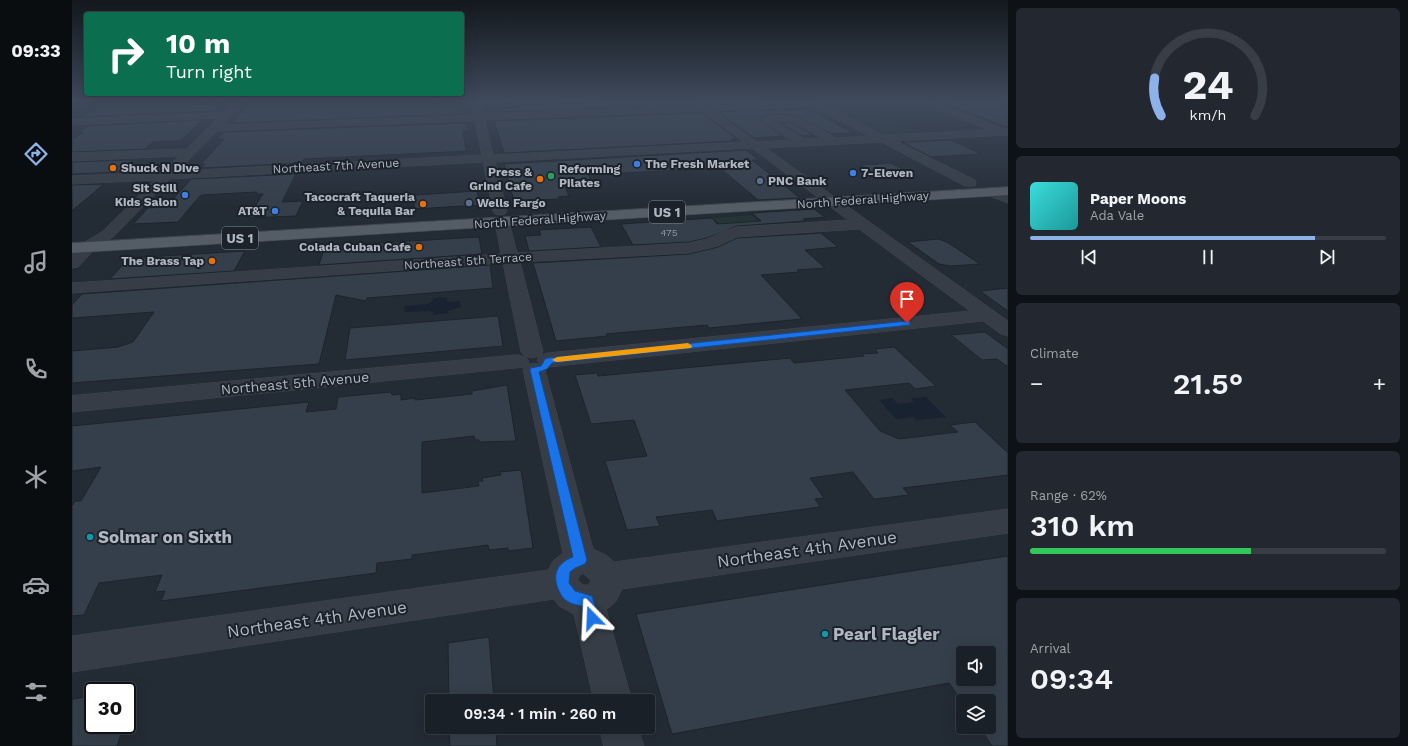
<!DOCTYPE html>
<meta charset="utf-8">
<style>
:root{--surface:#1a2028;--page:#232830;--text:#f1f3f6;--muted:#9fa3a8;--line:#383e45;--accent:#8db2ea}
body{margin:0;font-family:"Work Sans",sans-serif;background:var(--page);color:var(--text);height:100vh;display:flex;flex-direction:column;font-size:15px;white-space:nowrap}
*{box-sizing:border-box;margin:0}
p{font-size:13px;color:var(--muted)}
.icon{flex:none;width:22px;height:22px;fill:none;stroke:currentColor;stroke-width:2;stroke-linecap:round;stroke-linejoin:round}
.map{position:relative;flex:1;overflow:hidden}
.side{display:flex;flex-direction:column;gap:8px;padding:8px;background:#0e1216;width:400px}
.side>*{flex:none}
.guide{position:absolute;left:12px;top:12px;width:380px;height:84px;border-radius:4px;box-shadow:0 4px 16px #0002,0 0 0 1px var(--line);background:#0b6e4f;color:#fff;overflow:hidden}
.buttons{position:absolute;left:884px;top:646px;display:grid;gap:8px}
.buttons a{display:grid;place-items:center;width:40px;height:40px;border-radius:4px;background:var(--surface);box-shadow:0 4px 16px #0002,0 0 0 1px var(--line);font-size:20px}
.speed{position:absolute;left:12px;top:682px;display:flex;gap:8px;font-size:20px;font-weight:700;text-align:center}
.speed>*{display:grid;place-content:center;width:52px;height:52px;border-radius:50%;background:var(--surface);box-shadow:0 4px 16px #0002,0 0 0 1px var(--line);line-height:1}
.speed .limit{border:2px solid #111;border-radius:6px;background:#fff;color:#111}
.pin{position:absolute;display:grid;place-items:center;width:34px;height:34px;color:#fff;margin:-41px -17px;border-radius:50% 50% 50% 0;rotate:-45deg;box-shadow:0 0 4px #0007}
.pin .icon{rotate:45deg}
.me{position:absolute;width:44px;margin:-22px;rotate:339deg;stroke-linejoin:round;filter:drop-shadow(0 0 3px #0008)}
.turn{display:flex;align-items:center;gap:14px;height:84px;padding:0 16px;font-size:18px}
.turn .icon{width:52px;height:52px;stroke-width:2.5}
.turn b{display:block;font-size:28px;line-height:34px}
.big{font-size:30px;font-weight:600;line-height:1.1}
.side .card{flex:1;display:flex;flex-direction:column;justify-content:center;gap:6px;min-width:0;padding:0 14px;border-radius:6px;background:var(--page)}
.side .dial{align-items:center;gap:0}
.dial svg{height:104px;overflow:visible;fill:none;stroke:var(--line);stroke-width:7;stroke-linecap:round;text-anchor:middle}
.dial text{fill:var(--text);stroke:none}
.song{display:flex;align-items:center;gap:12px}
.cover{width:48px;height:48px;border-radius:6px;background:linear-gradient(135deg,hsl(180 70% 55%),hsl(180 70% 35%))}
.played{height:4px;border-radius:2px;background:linear-gradient(90deg,var(--accent) 80%,var(--line) 80%)}
.keys{display:flex;justify-content:space-around;direction:ltr}
.heat{display:flex;justify-content:space-between;align-items:center;font-size:22px;direction:ltr}
.charge{height:6px;border-radius:3px;background:linear-gradient(90deg,#34c759 62%,var(--line) 0)}
.trip{position:absolute;left:353px;top:694px;width:230px;height:40px;border-radius:4px;background:var(--surface);box-shadow:0 4px 16px #0002,0 0 0 1px var(--line);font-weight:600;line-height:40px;text-align:center}
main{display:flex;flex:1;min-height:0}
.tab-bar{display:flex;flex-direction:column;width:72px;justify-content:space-around;align-items:center;background:#0a0d10;color:var(--muted)}
.tab-bar .icon{width:28px;height:28px}
.tab-bar .selected{color:var(--accent)}
.tab-bar b{font-size:18px;color:var(--text)}
.map>svg:first-child{display:block}
</style>
<main>
<nav class="tab-bar">
<b>09:33</b>
<svg class="icon selected" aria-label="directions" viewBox="0 0 24 24"><path d="M12 3l9 9-9 9-9-9zM9 14v-3h6M13 9l2 2-2 2"/></svg>
<svg class="icon" aria-label="music" viewBox="0 0 24 24"><path d="M9 18V5l10-2v13"/><circle cx="6" cy="18" r="3"/><circle cx="16" cy="16" r="3"/></svg>
<svg class="icon" aria-label="phone" viewBox="0 0 24 24"><path d="M5 4h4l2 5-3 2q2 4 5 5l2-3 5 2v4C11 20 4 13 5 4z"/></svg>
<svg class="icon" aria-label="climate" viewBox="0 0 24 24"><path d="M12 3v18M4 7l16 10M4 17L20 7"/></svg>
<svg class="icon" aria-label="car" viewBox="0 0 24 24"><path d="M5 17H2v-5l4-1 3-4h7l3 4 3 1v5h-3M9 17h6M6 11h13"/><circle cx="7" cy="17" r="2"/><circle cx="17" cy="17" r="2"/></svg>
<svg class="icon" aria-label="filters" viewBox="0 0 24 24"><path d="M4 7h16M4 17h16"/><circle cx="9" cy="7" r="2"/><circle cx="15" cy="17" r="2"/></svg>
</nav>
<div class="map">
<svg width="936" height="746" viewBox="0 0 936 746">
<rect width="100%" height="100%" fill="#232b35"/>
<path fill="#253436" d="M790,105L850,132L813,134L757,106Z
M680,215L692,227L652,229L642,218Z"/>
<path fill="#182231" d="M368,297L376,298L374,299L377,302L388,301L389,307L376,311V313L360,315L362,313L358,311L332,312L333,306L356,304L361,301L360,299Z
M854,397L874,417L845,420L842,417L824,419L807,400L820,398L826,404L842,402L839,398Z"/>
<path fill="#353f4b" stroke="#1d242c" fill-rule="evenodd" d="M34,102H133L131,104L149,103L140,111L9,117Z
M179,102H361V105H386V109H391L392,114L160,123Z
M551,102H627L624,105L420,112L419,110L466,105Z
M873,102H929L936,104V127L873,104Z
M736,109L782,133L760,134L726,116L704,114L690,117L688,120L711,136L682,138L646,112Z
M630,113L665,139H659L662,141L432,153L422,121Z
M130,120L108,141L81,142L73,149L0,152V139L11,132H6L16,126Z
M394,123L396,131H391L394,151L232,159L230,163L129,168L133,164H129L152,139H145L152,132Z
M709,123H719L741,135L730,136Z
M879,140L909,154L859,157L830,142Z
M674,150L687,160H680L728,198L686,200L648,168L516,175L519,179L490,180L497,196L486,197L487,199L442,201L432,164Z
M61,160L46,172L0,174V162Z
M819,163L846,177L813,179L788,165Z
M224,174L210,202L231,201L224,216L175,218L191,194H184L185,192L130,195L127,197L106,222L61,224L76,208L94,207L119,179Z
M32,184L0,211V185Z
M405,191L408,205L342,209L343,195Z
M742,209L753,217L731,219L734,221L665,226L635,238L617,242L561,245L549,224L640,218L645,224L689,221L680,213Z
M519,227L529,247L457,251L453,236L469,235L467,230Z
M749,233L766,247L733,250L753,268L725,270L727,272L689,275L730,319L637,328L635,325L534,334L535,336L484,341L461,263L617,254L646,247L665,238Z
M407,237L410,254L247,265L253,246Z
M866,239L875,242L908,264L878,266L867,264L836,242Z
M173,251L162,271L38,279L57,258Z
M418,265L421,288L295,298L294,301L264,295L247,364L0,383V351L46,347L61,342L82,312L0,318V305L10,294Z
M936,288V311L908,291Z
M426,316L431,346L273,360L278,328Z
M913,332L936,349V367L925,359L910,360L879,335Z
M822,347L864,386L843,389L837,383L773,390L808,431L827,439L886,432L878,425L903,422L936,453V475L831,488L837,495L802,499L781,472L738,478L752,498L743,499L748,507L645,521L640,510L584,517L588,526L555,530L533,461L575,456L562,420L519,424L503,375L525,373L526,376L718,358L722,363L792,356L790,354L806,353L803,349Z
M435,385L444,441L407,442V440H403L402,436L350,442V493L407,486L406,481H411L410,478L429,475L428,472L449,470L461,548L436,551V548L417,550L416,545L340,555V559L305,563L304,573L89,601L93,591L83,592L90,575L27,583L12,615L0,616V506L3,501H9L29,467L0,471V426L237,402L234,412L264,409L266,397L319,392L320,395L329,394V400L343,398V400L400,394V391Z
M936,556V746H920L907,727H917V701H891V703L877,683L600,734L564,614ZM891,653H917V679H891Z
M417,637L422,701H377L376,643Z
M21,696V725H52L45,746H0V699Z
M377,727H424L425,746H378Z"/>
<g fill="none" stroke-linecap="round" stroke-linejoin="round">
<g stroke="#3f464f" stroke-width="1">
<path id="minor" d="M163,102H172L151,125L402,115L399,102H409L412,114L624,106L629,103L634,106L746,102L812,135L916,130L851,102H864L931,129H936V135L824,141L903,180L904,183L903,186H893L809,142L694,148L936,321V336L929,334L911,321L476,367L468,365L465,360L468,355L476,353L898,311L787,229L665,237L646,246L617,253L448,262L471,352L467,356L460,358L453,356L449,352L431,263L0,293V283L429,254L423,222L425,219L430,218L435,219L437,222L445,253L617,243L635,239L652,231L665,227L776,220L680,148L423,162L435,211L433,214L428,215L423,214L421,211L411,162L98,179L41,237L22,250L6,267L0,268V254L10,244L31,231L83,180L0,184V176L91,172L107,156L0,161V153L115,149L146,118L0,125V119L152,112ZM741,107L797,136L764,138L742,125L725,117L704,115L690,118L689,120L719,140L685,142L642,111ZM630,111L672,142L421,155L413,120ZM403,121L410,155L106,171L145,131ZM703,121L719,122L750,138L733,139Z
M920,188L936,194V203L915,195L913,192L915,189Z
M446,355L454,357L457,362L455,365L462,363L470,365L473,370L521,549L534,555L542,562L936,509V533L550,589C546,598 543,605 534,609L560,701H522L502,614L487,606L482,599L0,672V636L476,570L481,561L491,553L451,370L453,367L0,412V396ZM509,574H512L519,581L516,585H511L506,580Z
M528,727H566L572,746H532Z"/>
</g>
<g stroke="#3f464f" stroke-width="1">
<path id="major" d="M936,187V195L0,253V243Z"/>
</g>
<use href="#minor" fill="#363d46" fill-rule="evenodd"/>
<use href="#major" fill="#545c66" fill-rule="evenodd"/>
</g>
<linearGradient id="sky" x2="0" y2="1"><stop stop-color="#13181d"/><stop offset="0.49" stop-color="#3f4a5c"/><stop offset="1" stop-color="#3f4a5c" stop-opacity="0"/></linearGradient>
<rect width="936" height="207" fill="url(#sky)"/>
<path fill="#1a73e8" stroke="#114b97" d="M835,321H838V325L480,363L475,369L467,372L515,560L513,564L503,568L498,572L497,583L503,591L520,596L527,618L525,623L520,625L515,623L510,606C505,605 499,604 495,601C491,599 489,595 487,591C480,576 484,563 501,557L458,370L459,368L469,366L473,359L476,358Z"/>
<path fill="#f59e0b" d="M616,343L620,346L619,348L485,362L480,360L485,357Z"/>
<g fill="#3f7fe0" stroke="#1b222a" stroke-width="1.5">
<circle cx="565" cy="164" r="4"/>
<circle cx="781" cy="173" r="4"/>
<circle cx="113" cy="195" r="4"/>
<circle cx="203" cy="211" r="4"/>
</g>
<g fill="#e8710a" stroke="#1b222a" stroke-width="1.5">
<circle cx="41" cy="168" r="4"/>
<circle cx="468" cy="179" r="4"/>
<circle cx="351" cy="204" r="4"/>
<circle cx="347" cy="247" r="4"/>
<circle cx="140" cy="261" r="4"/>
</g>
<circle fill="#2e9e5b" stroke="#1b222a" stroke-width="1.5" cx="479" cy="176" r="4"/>
<g fill="#5c6f8a" stroke="#1b222a" stroke-width="1.5">
<circle cx="688" cy="181" r="4"/>
<circle cx="397" cy="203" r="4"/>
</g>
<g fill="#0f9aa8" stroke="#1b222a" stroke-width="1.5">
<circle cx="18" cy="537" r="4"/>
<circle cx="753" cy="634" r="4"/>
</g>
<g text-anchor="middle" stroke-width="4" stroke-linejoin="round" paint-order="stroke">
<g font-size="10" fill="#8f97a2">
<text x="597" y="236">475</text>
</g>
<g font-size="12" font-weight="bold" fill="#b0b7c2" stroke="#1b222a" text-anchor="start">
<text x="573" y="168">The Fresh Market</text>
<text x="49" y="172">Shuck N Dive</text>
<text x="487" y="173">Reforming<tspan x="487" dy="14">Pilates</tspan></text>
<text x="460" y="176" text-anchor="end">Press &amp;<tspan x="460" dy="14">Grind Cafe</tspan></text>
<text x="789" y="177">7-Eleven</text>
<text x="696" y="185">PNC Bank</text>
<text x="105" y="192" text-anchor="end">Sit Still<tspan x="105" dy="14">Kids Salon</tspan></text>
<text x="343" y="201" text-anchor="end">Tacocraft Taqueria<tspan x="343" dy="14">&amp; Tequila Bar</tspan></text>
<text x="405" y="207">Wells Fargo</text>
<text x="195" y="215" text-anchor="end">AT&amp;T</text>
<text x="339" y="251" text-anchor="end">Colada Cuban Cafe</text>
<text x="132" y="265" text-anchor="end">The Brass Tap</text>
</g>
<g font-size="12" fill="#b0b7c2" stroke="#1b222a">
<text transform="translate(264 166) rotate(-3)" y="4">Northeast 7th Avenue</text>
<text transform="translate(791 200) rotate(-4)" y="4">North Federal Highway</text>
<text transform="translate(468 220) rotate(-4)" y="4">North Federal Highway</text>
<text transform="translate(396 261) rotate(-4)" y="4">Northeast 5th Terrace</text>
</g>
<g fill="#1b222a" stroke="#838a94" stroke-width="1">
<rect x="577" y="201" width="36" height="22" rx="3"/>
<rect x="150" y="227" width="36" height="22" rx="3"/>
</g>
<g font-size="13" font-weight="bold" fill="#b0b7c2">
<text x="595" y="217">US 1</text>
<text x="168" y="243">US 1</text>
</g>
<g font-size="14" fill="#b0b7c2" stroke="#1b222a">
<text transform="translate(223 383) rotate(-5)" y="5">Northeast 5th Avenue</text>
</g>
<g font-size="17" font-weight="bold" fill="#b0b7c2" stroke="#1b222a" text-anchor="start">
<text x="26" y="543">Solmar on Sixth</text>
<text x="761" y="640">Pearl Flagler</text>
</g>
<g font-size="17" fill="#b0b7c2" stroke="#1b222a">
<text transform="translate(735 549) rotate(-8)" y="6">Northeast 4th Avenue</text>
<text transform="translate(245 619) rotate(-8)" y="6">Northeast 4th Avenue</text>
</g>
</g>
</svg>
<div class="buttons">
<a><svg class="icon" aria-label="sound" viewBox="0 0 24 24"><path d="M4 9h4l5-4v14l-5-4H4zM17 9q2 3 0 6"/></svg></a>
<a><svg class="icon" aria-label="layers" viewBox="0 0 24 24"><path d="M12 4l9 5-9 5-9-5zM3 14l9 5 9-5"/></svg></a>
</div>
<div class="speed"><div class="limit">30</div></div>
<div class="pin" style="left:835px;top:323px;background:#d93025"><svg class="icon" aria-label="arrive" viewBox="0 0 24 24"><path d="M6 21V4h12l-3 4 3 4H6"/></svg></div>
<svg class="me" style="left:520px;top:618px" viewBox="-20 -20 40 40"><path d="M0-17L14 15 0 8-14 15z" fill="#1a73e8" stroke="#fff" stroke-width="4"/></svg>
<div class="trip">09:34 · 1 min · 260 m</div>
<div class="guide">
<div class="turn"><svg class="icon" aria-label="right" viewBox="0 0 24 24"><path d="M7 20v-9h11M14 6l5 5-5 5"/></svg><div><b>10 m</b>Turn right</div></div>
</div>
</div>
<section class="side">
<div class="card dial"><svg viewBox="0 0 100 80">
<path d="M14 69A42 42 0 1 1 86 69"/>
<path d="M14 69A42 42 0 0 1 9 40" stroke="#8db2ea"/>
<text x="50" y="56" font-size="32" font-weight="700">24</text>
<text x="50" y="72" font-size="11">km/h</text>
</svg></div>
<div class="card">
<div class="song"><i class="cover"></i><div><b>Paper Moons</b><p>Ada Vale</p></div></div>
<div class="played"></div>
<div class="keys"><svg class="icon" aria-label="previous" viewBox="0 0 24 24"><path d="M18 5L8 12l10 7zM5 5v14"/></svg><svg class="icon" aria-label="pause" viewBox="0 0 24 24"><path d="M8 5v14M16 5v14"/></svg><svg class="icon" aria-label="next" viewBox="0 0 24 24"><path d="M6 5l10 7-10 7zM19 5v14"/></svg></div>
</div>
<div class="card"><p>Climate</p>
<div class="heat"><a>−</a><b class="big">21.5°</b><a>+</a></div>
</div>
<div class="card"><p>Range · 62%</p><b class="big">310 km</b><div class="charge"></div></div>
<div class="card"><p>Arrival</p><b class="big">09:34</b></div>
</section>
</main>
